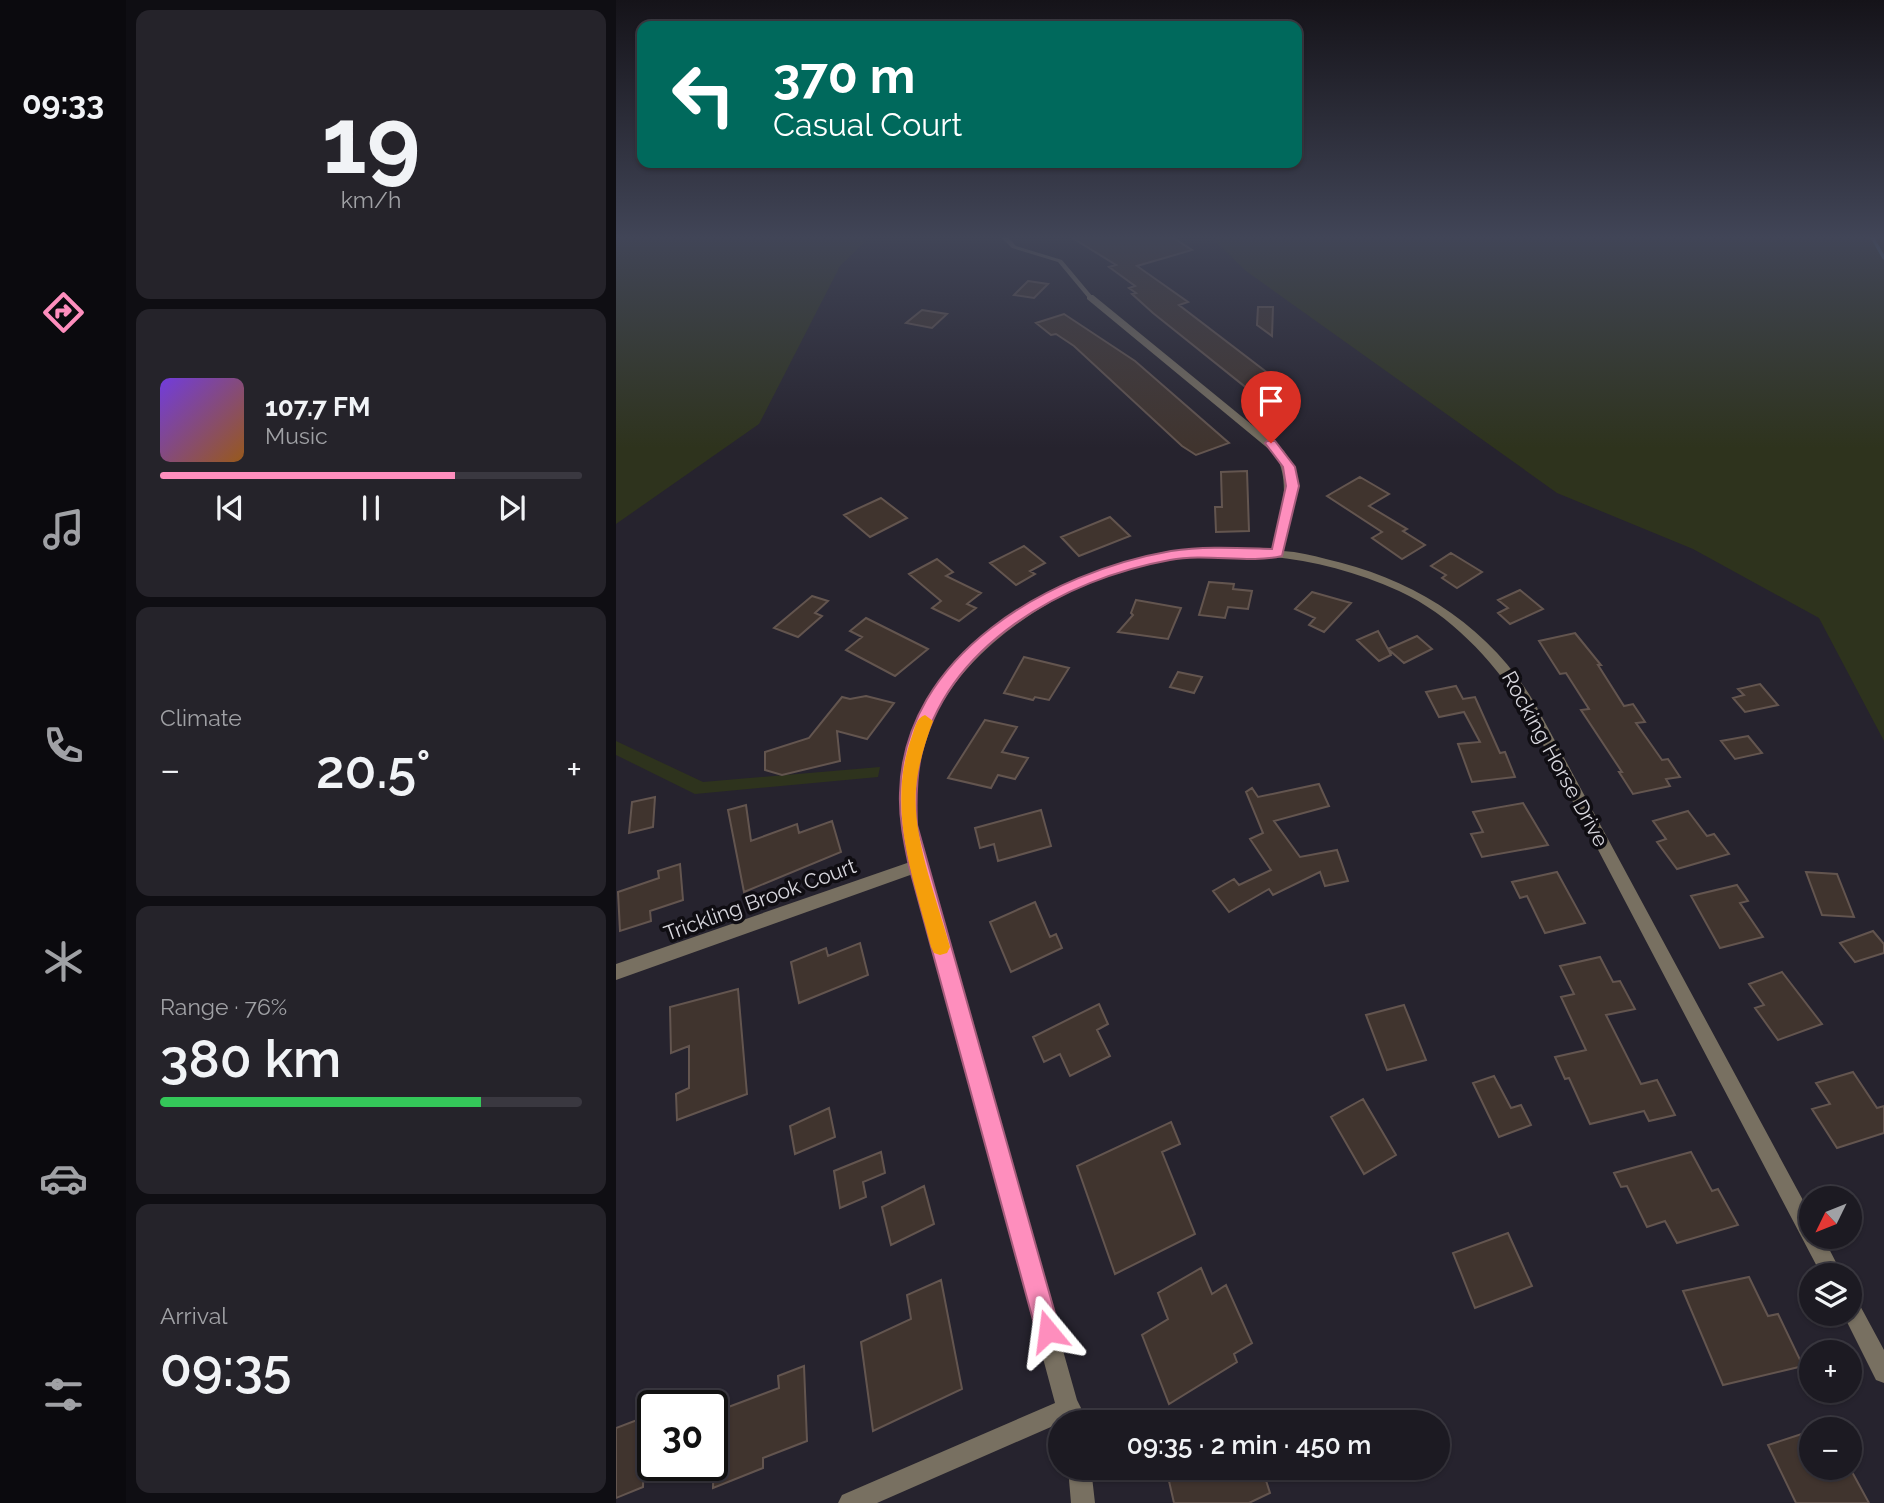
<!DOCTYPE html>
<meta charset="utf-8">
<style>
:root{--surface:#1c1a22;--page:#25232a;--text:#f1f3f6;--muted:#a0a1a5;--line:#3a3840;--accent:#fe8ebd}
body{margin:0;font-family:Raleway,sans-serif;background:var(--page);color:var(--text);height:100vh;display:flex;flex-direction:column;font-size:26px;white-space:nowrap}
*{box-sizing:border-box;margin:0}
p{font-size:23px;color:var(--muted)}
.icon{flex:none;width:38px;height:38px;fill:none;stroke:currentColor;stroke-width:2;stroke-linecap:round;stroke-linejoin:round}
.map{position:relative;flex:1;overflow:hidden}
.details{display:flex;flex-direction:column;gap:10px;padding:10px;background:#0f0e13;width:490px}
.details>*{flex:none}
.hud{position:absolute;left:21px;top:21px;width:665px;height:147px;border-radius:14px;box-shadow:0 2px 5px #0004,0 0 0 2px var(--line);background:#00695c;color:#fff;overflow:hidden}
.needle{width:46px;rotate:227deg}
.fabs{position:absolute;left:1183px;top:1186px;display:grid;gap:14px}
.fabs a{display:grid;place-items:center;width:63px;height:63px;border-radius:50%;background:var(--surface);box-shadow:0 2px 5px #0004,0 0 0 2px var(--line);font-size:35px}
.speed{position:absolute;left:21px;top:1390px;display:flex;gap:14px;font-size:35px;font-weight:700;text-align:center}
.speed>*{display:grid;place-content:center;width:91px;height:91px;border-radius:50%;background:var(--surface);box-shadow:0 2px 5px #0004,0 0 0 2px var(--line);line-height:1}
.speed .limit{border:4px solid #111;border-radius:10px;background:#fff;color:#111}
.pin{position:absolute;display:grid;place-items:center;width:60px;height:60px;color:#fff;margin:-72px -30px;border-radius:50% 50% 50% 0;rotate:-45deg;box-shadow:0 0 7px #0007}
.pin .icon{rotate:45deg}
.me{position:absolute;width:77px;margin:-38px;rotate:344deg;stroke-linejoin:round;filter:drop-shadow(0 0 5px #0008)}
.turn{display:flex;align-items:center;gap:24px;height:147px;padding:0 21px;font-size:32px}
.turn .icon{width:91px;height:91px;stroke-width:2.5}
.turn b{display:block;font-size:49px;line-height:60px}
.big{font-size:52px;font-weight:600;line-height:1.1}
.details .tile{flex:1;display:flex;flex-direction:column;justify-content:center;gap:10px;min-width:0;padding:0 24px;border-radius:14px;background:var(--page)}
.details .dial{align-items:center;gap:0}
.dial b{font-size:91px;line-height:1}
.song{display:flex;align-items:center;gap:21px}
.cover{width:84px;height:84px;border-radius:10px;background:linear-gradient(135deg,hsl(260 70% 55%),hsl(30 70% 35%))}
.played{height:7px;border-radius:4px;background:linear-gradient(90deg,var(--accent) 70%,var(--line) 70%)}
.keys{display:flex;justify-content:space-around;direction:ltr}
.heat{display:flex;justify-content:space-between;align-items:center;font-size:38px;direction:ltr}
.charge{height:10px;border-radius:5px;background:linear-gradient(90deg,#34c759 76%,var(--line) 0)}
.trip{position:absolute;left:432px;top:1410px;width:402px;height:70px;border-radius:35px;background:var(--surface);box-shadow:0 2px 5px #0004,0 0 0 2px var(--line);font-weight:600;line-height:70px;text-align:center}
main{display:flex;flex:1;min-height:0}
.tab-bar{display:flex;flex-direction:column;width:126px;justify-content:space-around;align-items:center;background:#0b0a0e;color:var(--muted)}
.tab-bar .icon{width:49px;height:49px}
.tab-bar .selected{color:var(--accent)}
.tab-bar b{font-size:32px;color:var(--text)}
.map>svg:first-child{display:block}
</style>
<main>
<nav class="tab-bar">
<b>09:33</b>
<svg class="icon selected" aria-label="directions" viewBox="0 0 24 24"><path d="M12 3l9 9-9 9-9-9zM9 14v-3h6M13 9l2 2-2 2"/></svg>
<svg class="icon" aria-label="music" viewBox="0 0 24 24"><path d="M9 18V5l10-2v13"/><circle cx="6" cy="18" r="3"/><circle cx="16" cy="16" r="3"/></svg>
<svg class="icon" aria-label="phone" viewBox="0 0 24 24"><path d="M5 4h4l2 5-3 2q2 4 5 5l2-3 5 2v4C11 20 4 13 5 4z"/></svg>
<svg class="icon" aria-label="climate" viewBox="0 0 24 24"><path d="M12 3v18M4 7l16 10M4 17L20 7"/></svg>
<svg class="icon" aria-label="car" viewBox="0 0 24 24"><path d="M5 17H2v-5l4-1 3-4h7l3 4 3 1v5h-3M9 17h6M6 11h13"/><circle cx="7" cy="17" r="2"/><circle cx="17" cy="17" r="2"/></svg>
<svg class="icon" aria-label="filters" viewBox="0 0 24 24"><path d="M4 7h16M4 17h16"/><circle cx="9" cy="7" r="2"/><circle cx="15" cy="17" r="2"/></svg>
</nav>
<section class="details">
<div class="tile dial"><b>19</b><p>km/h</p></div>
<div class="tile">
<div class="song"><i class="cover"></i><div><b>107.7 FM</b><p>Music</p></div></div>
<div class="played"></div>
<div class="keys"><svg class="icon" aria-label="previous" viewBox="0 0 24 24"><path d="M18 5L8 12l10 7zM5 5v14"/></svg><svg class="icon" aria-label="pause" viewBox="0 0 24 24"><path d="M8 5v14M16 5v14"/></svg><svg class="icon" aria-label="next" viewBox="0 0 24 24"><path d="M6 5l10 7-10 7zM19 5v14"/></svg></div>
</div>
<div class="tile"><p>Climate</p>
<div class="heat"><a>−</a><b class="big">20.5°</b><a>+</a></div>
</div>
<div class="tile"><p>Range · 76%</p><b class="big">380 km</b><div class="charge"></div></div>
<div class="tile"><p>Arrival</p><b class="big">09:35</b></div>
</section>
<div class="map">
<svg width="1268" height="1503" viewBox="0 0 1268 1503">
<rect width="100%" height="100%" fill="#26232e"/>
<path fill="#2e331d" d="M0,237H254L224,266L143,424L0,524Z
M595,237H1268V741L1203,618L1077,549L941,493L630,271Z
M0,741L87,782L264,767L262,777L79,794L0,755Z"/>
<g fill="none" stroke-linecap="round" stroke-linejoin="round">
<path stroke="#456a80" stroke-width="3.5" d="M1256,237L1268,258"/>
</g>
<path fill="#40342e" stroke="#63554f" stroke-width="2" d="M455,237H556L576,250L521,266L572,302L563,305L678,393L671,396L680,402L658,410L537,313L516,294L520,293L513,288L519,286L493,267L500,265Z
M412,281L432,284L418,298L398,295Z
M642,307H657L656,336L641,325Z
M306,310L331,314L316,328L290,323Z
M448,314L519,361L613,443L580,455L566,446L458,346L440,334L435,335L420,323Z
M631,471L633,531L600,532L599,507H606L605,472Z
M744,477L773,494L753,506L791,529L787,531L809,545L786,559L756,538L766,532L711,496Z
M265,498L291,518L254,537L228,515Z
M494,517L514,536L463,556L445,537Z
M408,546L429,563L414,571L419,574L400,585L374,563Z
M835,553L866,572L841,588L826,578L830,575L815,566Z
M321,559L337,572L330,576L365,593L351,604L360,608L343,621L316,608L325,601L293,574Z
M593,582L618,584L617,589L636,591L632,609L612,607L609,618L583,615Z
M904,590L927,609L894,624L882,613L892,608L882,600Z
M696,592L735,603L708,632L693,625L699,618L679,609Z
M196,596L212,601L199,613L206,616L182,637L158,628Z
M520,600L565,608L552,639L502,632L517,615L515,613Z
M250,618L312,649L279,676L230,650L246,637L234,631Z
M762,631L772,649L801,636L816,649L788,663L772,649L775,655L763,661L741,640Z
M959,633L985,665H982L1008,706L1017,704L1029,722L1020,723L1046,760L1052,759L1064,777L1050,779L1054,786L1017,794L1003,772H1006L965,710L973,709L950,673L944,674L923,641Z
M408,657L453,668L433,700L419,697L417,700L388,693Z
M562,672L586,677L578,693L554,687Z
M1144,684L1162,705L1129,712L1117,698L1128,695L1122,689Z
M840,686L847,699L859,697L884,753L889,752L899,777L856,782L842,744L864,742L848,712L823,717L810,692Z
M250,696L278,703L251,739L221,731L224,761L166,775L149,770V752L193,738L226,697L234,699Z
M369,720L401,727L386,752L412,758L399,779L382,775L375,788L332,778Z
M1132,736L1146,753L1119,759L1105,741Z
M703,784L713,806L658,821L684,857L721,850L732,881L709,886L704,872L657,895L653,889L613,912L597,891L618,879L623,885L655,870L634,839L647,833L630,792L636,788L642,797Z
M39,797L37,827L13,833L16,802Z
M907,803L932,845L866,857L855,834L867,832L857,812Z
M130,805L135,841L181,824L183,833L216,821L225,852L128,892L112,810Z
M425,810L435,846L382,861L378,844L364,848L359,828Z
M1072,811L1091,836L1098,834L1113,854L1061,869L1041,842L1050,839L1037,821Z
M64,864L67,900L34,911L35,921L4,931L2,892L43,878L42,871Z
M941,872L969,923L929,933L911,896L904,898L896,882Z
M1190,872L1221,874L1238,917L1206,915Z
M1121,885L1132,901L1124,903L1147,937L1104,948L1075,896Z
M419,902L434,937L440,934L446,948L395,972L374,922Z
M1257,931L1268,944V953L1239,962L1224,943Z
M244,943L252,975L183,1003L175,962L210,948L212,956Z
M984,957L997,982L1004,981L1019,1009L990,1015L1025,1084L1041,1080L1059,1115L1033,1121L1028,1111L974,1124L953,1078L949,1079L939,1057L970,1050L945,997L958,994L944,966Z
M1166,972L1206,1024L1162,1040L1139,1008L1148,1005L1133,984Z
M122,989L131,1094L61,1120L60,1094L73,1088V1046L55,1053L54,1007Z
M483,1004L492,1024L481,1030L494,1056L454,1076L444,1054L428,1062L417,1037Z
M788,1005L810,1060L771,1070L750,1015Z
M1237,1072L1261,1108L1268,1106V1133L1221,1148L1196,1109L1214,1104L1200,1083Z
M878,1076L895,1108L905,1105L915,1125L883,1137L857,1083Z
M747,1099L780,1155L748,1174L715,1117Z
M213,1108L219,1137L179,1154L174,1126Z
M555,1122L564,1144L546,1152L579,1234L499,1274L461,1166Z
M265,1152L269,1173L247,1182L250,1197L224,1208L218,1171Z
M1075,1152L1096,1191L1102,1189L1122,1225L1061,1243L1049,1221L1031,1227L1011,1186L1005,1187L998,1173Z
M308,1186L318,1224L275,1245L266,1207Z
M892,1233L916,1286L859,1308L837,1253Z
M585,1268L596,1294L610,1285L636,1343L618,1354L621,1362L553,1404L526,1335L552,1319L542,1293Z
M1133,1277L1152,1316L1162,1314L1187,1366L1107,1385L1067,1291Z
M325,1280L346,1389L257,1431L245,1342L295,1319L291,1295Z
M188,1366L191,1441L147,1458V1468L97,1488L99,1412L163,1388L162,1376Z
M29,1417L27,1487L0,1498V1428Z
M1195,1431V1468H1225L1228,1473L1235,1470L1253,1503H1180L1152,1445Z
M550,1468H646L654,1493L633,1503H558Z"/>
<g fill="none" stroke-linecap="round" stroke-linejoin="round">
<path fill="#787061" fill-rule="evenodd" d="M385,237H392L400,246L446,260L477,297L472,298L442,262L396,248Z"/>
<path fill="#787061" fill-rule="evenodd" d="M471,295H477L668,451C687,484 676,516 667,551C682,552 696,555 710,559C796,578 872,625 918,702L1195,1215V1237H1207L1227,1276H1206L906,705C874,658 835,615 783,591C648,530 490,545 377,643C338,677 309,720 301,772C296,804 303,835 310,866L461,1400L465,1408L467,1423H444L261,1503H222L226,1495L439,1403L297,874L0,980V964L294,862C287,833 282,803 287,773C306,648 444,566 561,551C593,547 624,547 656,550C664,517 676,487 660,455L471,299Z
M1234,1297L1241,1300L1268,1350V1383L1260,1380L1227,1314H1234Z
M452,1468H475L479,1503H455Z"/>
</g>
<linearGradient id="sky" x2="0" y2="1"><stop stop-color="#151319"/><stop offset="0.53" stop-color="#414557"/><stop offset="1" stop-color="#414557" stop-opacity="0"/></linearGradient>
<rect width="1268" height="448" fill="url(#sky)"/>
<path fill="#fe8ebd" stroke="#a55c7b" stroke-width="2" d="M651,441H659L679,467L683,486L666,556C633,564 591,553 554,560C449,579 331,644 305,756C300,779 300,802 301,825L444,1331L441,1339L432,1343L424,1339L420,1331L293,866C288,842 283,818 284,793C287,654 435,572 555,551C588,546 622,548 656,549L670,486L667,467L649,443Z"/>
<path fill="#f59e0b" d="M309,715L317,721C309,743 302,765 300,789C296,837 321,899 334,947L331,953L324,955L318,953L315,947C297,876 270,808 296,736C299,728 300,718 309,715Z"/>
<g text-anchor="middle" stroke-width="7" stroke-linejoin="round" paint-order="stroke">
<g font-size="21" fill="#d8d7de" stroke="#0f0d12">
<text transform="translate(939 759) rotate(61)" y="7">Rocking Horse Drive</text>
<text transform="translate(144 900) rotate(-20)" y="7">Trickling Brook Court</text>
</g>
</g>
</svg>
<div class="fabs">
<a><svg class="needle" viewBox="-14 -14 28 28"><path d="M0-13l5 13h-10z" fill="#e53935"/><path d="M0 13l5-13h-10z" fill="#a0a1a5"/></svg></a>
<a><svg class="icon" aria-label="layers" viewBox="0 0 24 24"><path d="M12 4l9 5-9 5-9-5zM3 14l9 5 9-5"/></svg></a>
<a>+</a>
<a>−</a>
</div>
<div class="speed"><div class="limit">30</div></div>
<div class="pin" style="left:655px;top:443px;background:#d93025"><svg class="icon" aria-label="arrive" viewBox="0 0 24 24"><path d="M6 21V4h12l-3 4 3 4H6"/></svg></div>
<svg class="me" style="left:432px;top:1331px" viewBox="-20 -20 40 40"><path d="M0-17L14 15 0 8-14 15z" fill="#fe8ebd" stroke="#fff" stroke-width="4"/></svg>
<div class="trip">09:35 · 2 min · 450 m</div>
<div class="hud">
<div class="turn"><svg class="icon" aria-label="left" viewBox="0 0 24 24"><path d="M17 20v-9H6M10 6l-5 5 5 5"/></svg><div><b>370 m</b>Casual Court</div></div>
</div>
</div>
</main>
